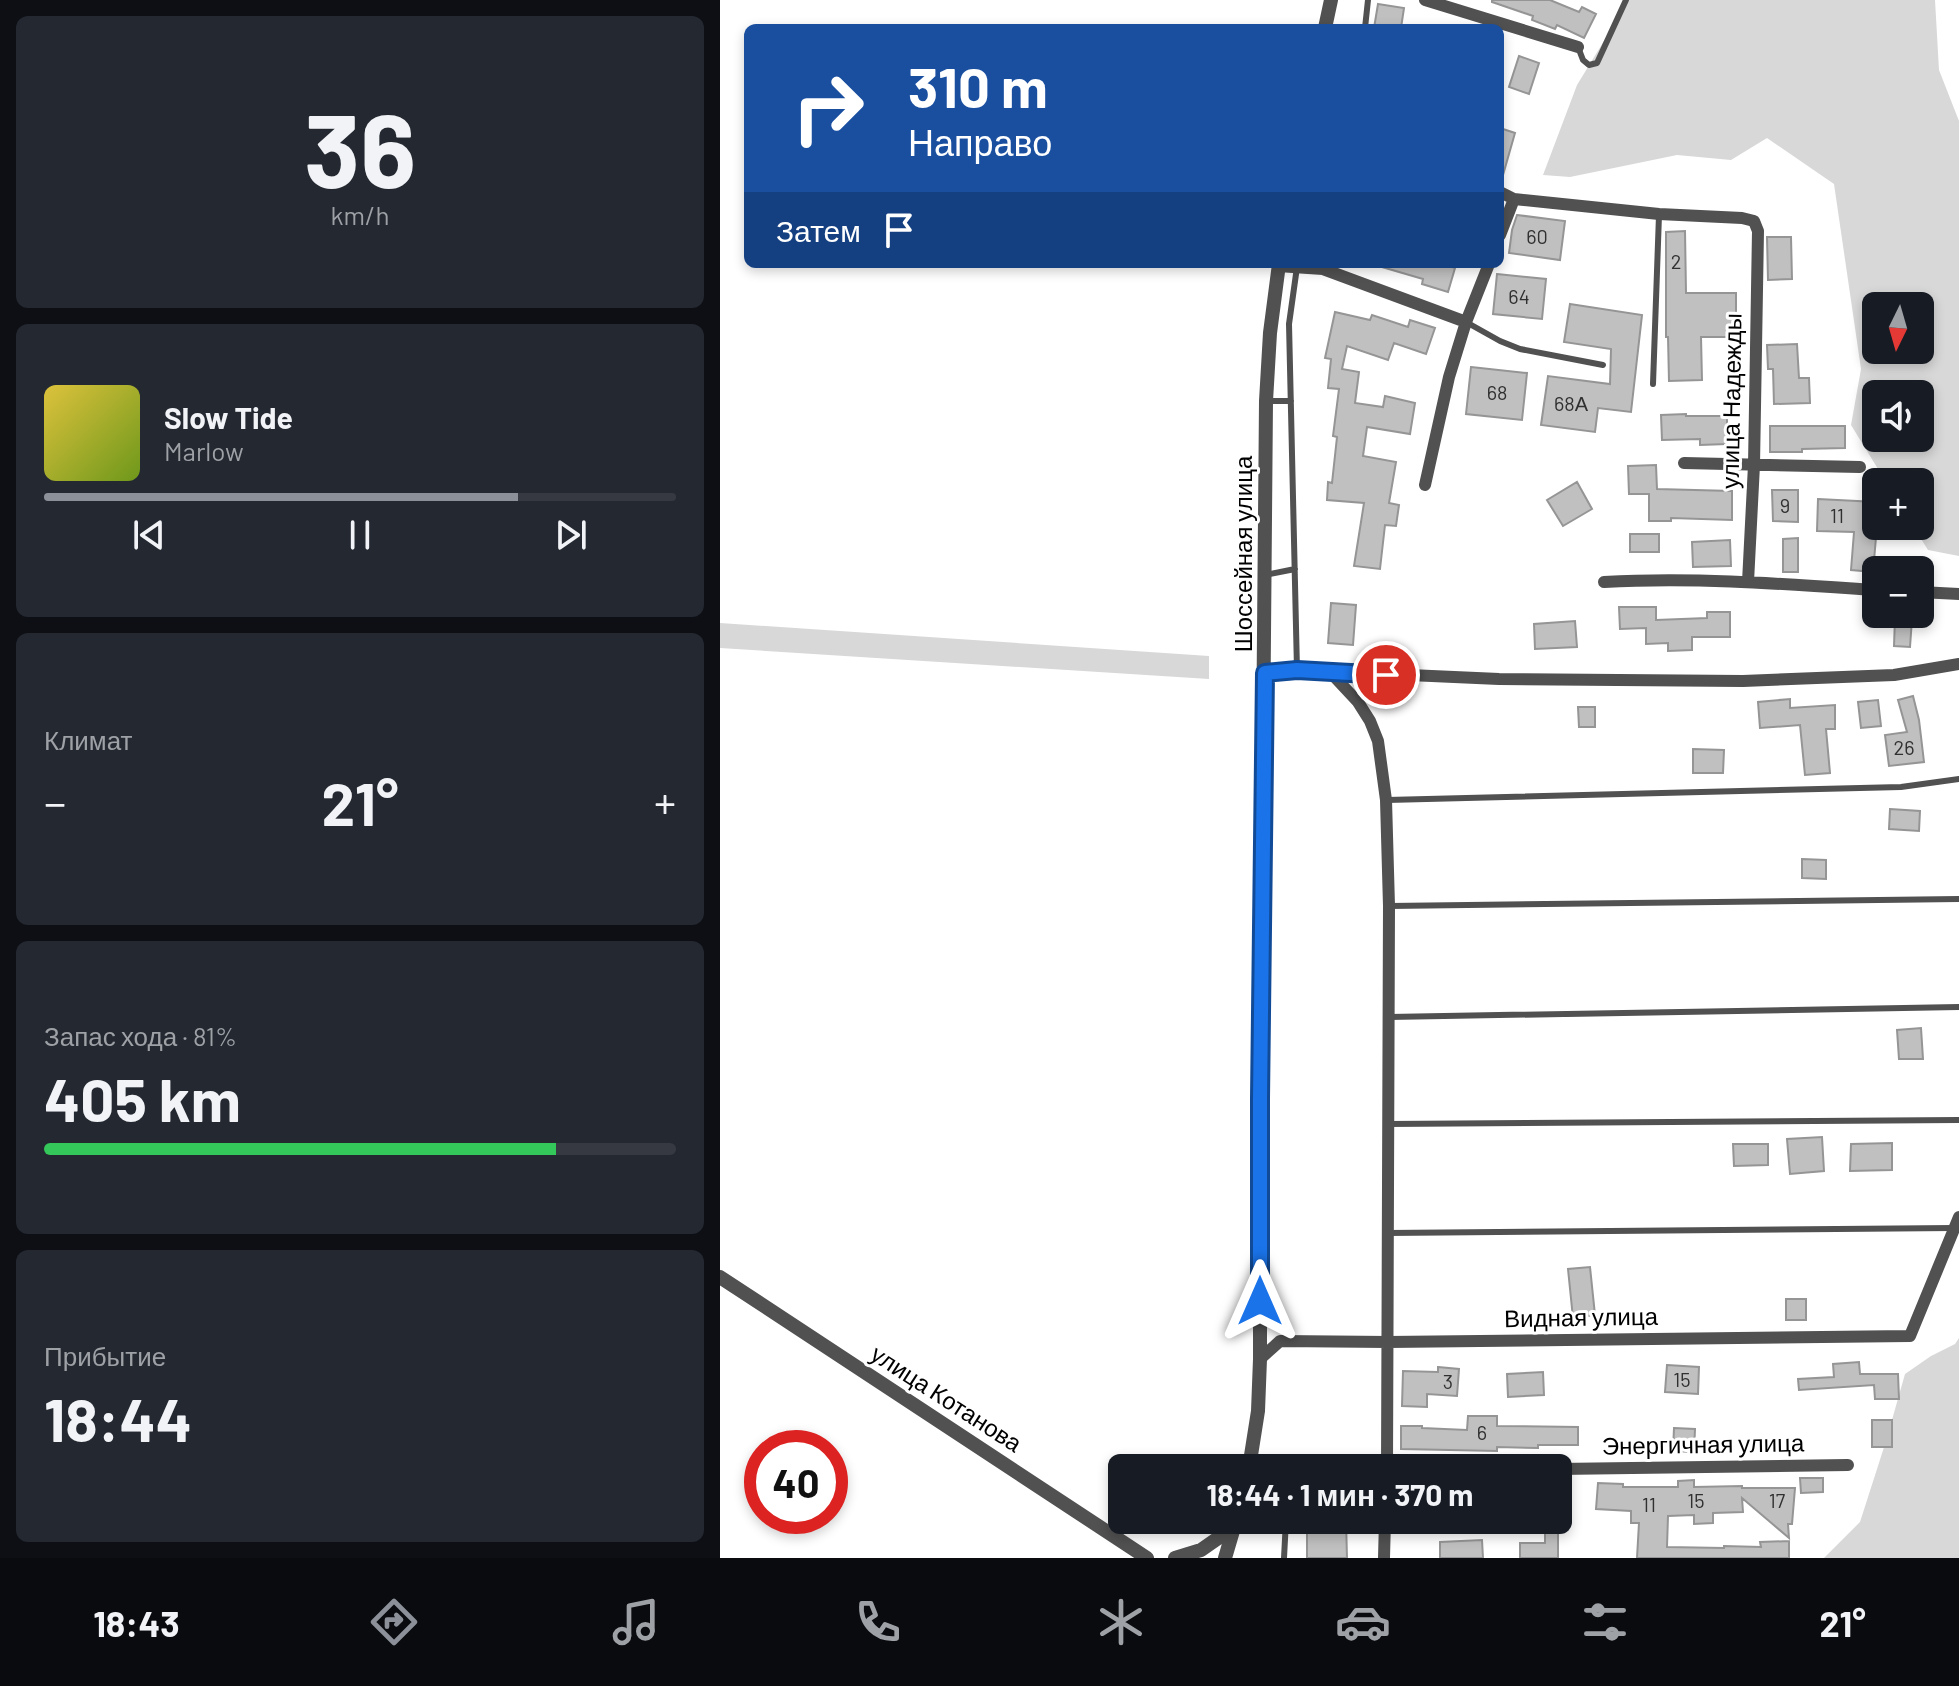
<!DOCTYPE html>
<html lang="ru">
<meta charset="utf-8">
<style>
:root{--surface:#171b24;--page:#242831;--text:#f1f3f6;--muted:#9ea1a6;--line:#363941;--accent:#8c9099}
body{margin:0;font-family:Barlow,sans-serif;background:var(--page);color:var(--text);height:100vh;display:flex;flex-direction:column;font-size:30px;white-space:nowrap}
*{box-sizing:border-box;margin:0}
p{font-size:26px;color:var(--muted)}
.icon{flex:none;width:44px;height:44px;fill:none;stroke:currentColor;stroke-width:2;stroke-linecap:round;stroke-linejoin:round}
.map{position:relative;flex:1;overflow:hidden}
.drawer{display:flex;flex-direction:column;gap:16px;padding:16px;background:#0d0f14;width:720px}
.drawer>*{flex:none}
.guide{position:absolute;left:24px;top:24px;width:760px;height:244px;border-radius:12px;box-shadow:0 4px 12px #0003;background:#1a4fa0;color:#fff;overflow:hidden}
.needle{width:52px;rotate:185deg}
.controls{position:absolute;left:1142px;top:292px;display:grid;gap:16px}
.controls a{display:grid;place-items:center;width:72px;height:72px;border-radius:12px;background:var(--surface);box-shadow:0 4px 12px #0003;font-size:40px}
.speed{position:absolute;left:24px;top:1430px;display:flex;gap:16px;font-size:40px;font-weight:700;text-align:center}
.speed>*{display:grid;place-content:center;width:104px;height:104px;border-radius:50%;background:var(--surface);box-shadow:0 4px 12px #0003;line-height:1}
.speed .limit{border:12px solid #d22;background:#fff;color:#111}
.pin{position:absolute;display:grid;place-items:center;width:68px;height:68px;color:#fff;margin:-34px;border:4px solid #fff;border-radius:50%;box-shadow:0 2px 8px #0007}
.me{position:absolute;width:88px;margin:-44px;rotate:0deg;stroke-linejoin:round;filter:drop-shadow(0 0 6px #0008)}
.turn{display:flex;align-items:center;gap:28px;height:168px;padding:0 32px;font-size:36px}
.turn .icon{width:104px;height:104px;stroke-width:2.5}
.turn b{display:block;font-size:56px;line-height:68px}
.then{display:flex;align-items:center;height:76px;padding:0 32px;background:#0003;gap:16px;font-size:30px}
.big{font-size:60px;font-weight:700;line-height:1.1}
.drawer .tile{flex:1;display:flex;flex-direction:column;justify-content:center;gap:12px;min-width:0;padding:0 28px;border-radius:12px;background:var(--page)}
.drawer .dial{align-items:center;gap:0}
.dial b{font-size:104px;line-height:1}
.song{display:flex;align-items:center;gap:24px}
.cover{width:96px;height:96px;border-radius:12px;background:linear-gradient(135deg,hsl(50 70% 55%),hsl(80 70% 35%))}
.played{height:8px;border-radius:4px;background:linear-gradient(90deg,var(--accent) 75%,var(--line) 75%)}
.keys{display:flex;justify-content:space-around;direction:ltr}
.heat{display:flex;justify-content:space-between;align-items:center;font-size:44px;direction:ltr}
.charge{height:12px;border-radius:6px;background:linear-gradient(90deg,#34c759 81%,var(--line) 0)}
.trip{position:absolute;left:388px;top:1454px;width:464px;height:80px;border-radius:12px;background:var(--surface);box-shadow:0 4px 12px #0003;font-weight:700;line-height:80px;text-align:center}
.tabs{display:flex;height:128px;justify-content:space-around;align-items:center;background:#090b0e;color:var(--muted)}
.tabs .icon{width:56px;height:56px}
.tabs .current{color:var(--accent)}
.tabs b{font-size:36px;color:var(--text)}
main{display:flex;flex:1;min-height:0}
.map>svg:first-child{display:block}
</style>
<main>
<section class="drawer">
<div class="tile dial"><b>36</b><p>km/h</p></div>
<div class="tile">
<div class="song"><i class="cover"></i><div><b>Slow Tide</b><p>Marlow</p></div></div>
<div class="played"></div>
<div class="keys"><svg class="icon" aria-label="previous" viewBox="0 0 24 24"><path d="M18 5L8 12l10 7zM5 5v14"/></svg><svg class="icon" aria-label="pause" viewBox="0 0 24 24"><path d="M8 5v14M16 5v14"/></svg><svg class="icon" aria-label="next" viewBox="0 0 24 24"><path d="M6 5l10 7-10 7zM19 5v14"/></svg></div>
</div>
<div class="tile"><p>Климат</p>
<div class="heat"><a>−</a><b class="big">21°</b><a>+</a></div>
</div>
<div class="tile"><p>Запас хода · 81%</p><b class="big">405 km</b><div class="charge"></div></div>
<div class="tile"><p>Прибытие</p><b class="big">18:44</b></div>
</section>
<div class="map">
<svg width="1239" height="1558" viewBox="0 0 1239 1558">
<rect width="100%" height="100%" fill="#fff"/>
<path fill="#d8d8d8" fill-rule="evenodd" d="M909,0H1215L1219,70L1239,121V556L1208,550L1193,526H1200V482H1166L1131,425L1141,369L1114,184L1047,138L1011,160L957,155L850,177L823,175L857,85ZM1156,306H1200V350H1156ZM1156,394H1200V438H1156Z
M0,623L489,656V679L0,648Z
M1239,1338V1558H1104L1140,1522L1166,1441L1185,1374L1211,1356L1235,1344Z"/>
<path fill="#c0c0c0" stroke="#959595" stroke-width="2" d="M772,0H830L859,12L862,7L876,14L864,38L837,25L835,29L812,20L813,16L772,2Z
M658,4L684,8L681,28H654Z
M799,56L819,63L809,94L789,87Z
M780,128L795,133L783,175H780Z
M797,215L845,221L840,260L789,253L792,230Z
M965,231L966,293H1016V337H981L982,380L949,381L948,337H946V232Z
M1047,237H1071L1072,279L1048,280Z
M663,264H724L735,268L728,292L702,284L703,279L662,267Z
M777,274L826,279L822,319L773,314Z
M850,304L922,315L911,412L878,408L875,432L821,425L828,376L890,384L891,349L844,342Z
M615,312L650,320L652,315L688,327L690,320L715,328L706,354L674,343L668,360L627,346L622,369L639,372L635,403L663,407L665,396L695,403L690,434L647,427L643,456L676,462L669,503L679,505L676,526L665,525L660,569L634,566L644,503L607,500L608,482L612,483L617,437L613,436L619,389L608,388L611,359L605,358Z
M1077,344L1079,378H1089L1090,403L1054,404L1053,369H1048L1047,345Z
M751,367L807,373L802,420L746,414Z
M966,414V416H1007V444L980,445V439L942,440L941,415Z
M1050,426H1125V448L1082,449V452H1050Z
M936,465L937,489L1012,491V520L951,518V521H929V494H909L908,466Z
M857,482L872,509L843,526L827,500Z
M1052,490H1078V522L1053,521Z
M1098,499L1156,502L1157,526L1153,572L1131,570L1134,532L1097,531Z
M910,534H939V552H910Z
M1078,538V572H1063V539Z
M1010,540L1011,566L973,567L972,542Z
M611,603L636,605L633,645L608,643Z
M899,607H936V620L987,618V612H1010V637H972V650L948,651V643L926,644V628L900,629Z
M1175,618L1192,619L1190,647L1174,646Z
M855,621L857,647L815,649L814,624Z
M1193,696L1199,720L1204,762L1169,766L1165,735L1187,732L1178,700Z
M1070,699V708L1115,705V729H1106L1110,773L1085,775L1080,725L1040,728L1038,702Z
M1158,700L1161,726L1141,728L1138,702Z
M858,707H875V727H859Z
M973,749L1004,750L1003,773H973Z
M1170,809L1200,811L1199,831L1169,829Z
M1082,859L1106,860V879L1082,878Z
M1201,1028L1203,1059H1179L1177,1030Z
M1102,1137L1104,1171L1070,1174L1067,1139Z
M1172,1143V1170L1130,1171L1131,1144Z
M1013,1144H1048V1165L1014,1166Z
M870,1267L875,1315L853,1318L848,1269Z
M1066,1299H1086V1320H1066Z
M1139,1362L1140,1374H1178L1179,1399H1155L1154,1385L1079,1390L1078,1379L1114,1377L1113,1364Z
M947,1365L979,1367L978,1394L945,1392Z
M718,1367L739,1369L737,1396L707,1394V1407L682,1406L683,1371L718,1372Z
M823,1372L824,1395L788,1397L787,1374Z
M748,1416H777V1426L858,1427V1445H818V1448L777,1447V1451L681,1449V1426H702V1428L747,1430Z
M1152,1420H1172V1447H1152Z
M954,1428L975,1429L974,1452L953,1451Z
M1080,1478H1103V1492L1081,1493Z
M974,1480V1487L1022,1486V1488H1075L1072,1524H1068L1069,1538L1022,1498L1023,1512L993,1513V1523L974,1524V1515L948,1516L947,1547L1004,1548V1546L1041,1547L1040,1542L1069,1541V1558H917L919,1523H911V1511L876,1509L878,1483L903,1484V1487H958V1481Z
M587,1520H626L627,1558H587Z
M825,1530H838V1558H800V1543H825Z
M762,1540L763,1558H720V1542Z"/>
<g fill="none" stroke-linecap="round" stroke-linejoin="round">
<path stroke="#515151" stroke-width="6" d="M645,28L648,0
M858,47L863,60L869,65L877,63L906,0
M746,322L780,341L800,349L883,365
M933,384L939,215
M547,401H571
M545,575L575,569
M577,670L569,324L577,267
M667,800L1181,787L1239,779
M669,906L1239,899
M669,1017L1239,1007
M668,1124L1239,1120
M667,1233L1234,1228
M564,1558L566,1520"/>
<path stroke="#515151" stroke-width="12" d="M705,0L858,47
M780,192L794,199L939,214L1022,218L1034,221L1038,231L1034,465L1028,582
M780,235L794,199
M558,266L603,269L746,322
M964,463L1140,467
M705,485L729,377L746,322L769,264
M884,582C975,577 1066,584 1156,590
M1200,592L1239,594
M610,672L638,702L650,721L658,741L666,800L669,906L667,1468
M545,673L577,670L779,679L1023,681L1174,675L1239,664
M540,1359L560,1341L668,1342L1190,1336L1239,1217
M838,1469L1128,1465
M664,1558L665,1520"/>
<path stroke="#515151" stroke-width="14" d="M605,28L611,0
M0,1277L427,1558
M529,1468L538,1411L540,1359V1099L546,401L550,333L559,264
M455,1558L481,1550L514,1527
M505,1558L515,1524"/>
</g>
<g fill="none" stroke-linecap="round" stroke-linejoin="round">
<g stroke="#114b97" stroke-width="20">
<path id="route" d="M540,1301V1099L545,673L577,670L666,675"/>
</g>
<use href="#route" stroke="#1a73e8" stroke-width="14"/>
</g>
<g text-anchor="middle" stroke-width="6" stroke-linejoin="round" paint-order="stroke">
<g font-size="20" fill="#303030">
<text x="817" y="244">60</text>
<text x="956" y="269">2</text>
<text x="799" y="304">64</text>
<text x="777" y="400">68</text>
<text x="851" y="411">68А</text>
<text x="1065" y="513">9</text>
<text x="1117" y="523">11</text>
<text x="1184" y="755">26</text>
<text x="962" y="1387">15</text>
<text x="728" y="1389">3</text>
<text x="762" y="1440">6</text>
<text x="976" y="1508">15</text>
<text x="1057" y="1508">17</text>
<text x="929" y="1512">11</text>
</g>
<g font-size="24" fill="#000" stroke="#fff">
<text transform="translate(1012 401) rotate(-89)" y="8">улица Надежды</text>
<text transform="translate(524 554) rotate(-90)" y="8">Шоссейная улица</text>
<text transform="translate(861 1318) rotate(-1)" y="8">Видная улица</text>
<text transform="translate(226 1399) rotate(33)" y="8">улица Котанова</text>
<text transform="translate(983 1445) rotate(-1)" y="8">Энергичная улица</text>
</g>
</g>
</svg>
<div class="controls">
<a><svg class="needle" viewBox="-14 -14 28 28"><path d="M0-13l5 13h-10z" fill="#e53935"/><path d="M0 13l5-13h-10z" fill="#9ea1a6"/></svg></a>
<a><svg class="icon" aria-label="sound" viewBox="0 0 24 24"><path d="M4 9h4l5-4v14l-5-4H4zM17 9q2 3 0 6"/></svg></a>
<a>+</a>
<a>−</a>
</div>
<div class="speed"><div class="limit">40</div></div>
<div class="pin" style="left:666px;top:675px;background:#d93025"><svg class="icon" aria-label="arrive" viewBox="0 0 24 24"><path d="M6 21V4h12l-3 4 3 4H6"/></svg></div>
<svg class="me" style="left:540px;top:1301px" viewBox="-20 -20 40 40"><path d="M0-17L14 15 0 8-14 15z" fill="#1a73e8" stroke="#fff" stroke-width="4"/></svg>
<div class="trip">18:44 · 1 мин · 370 m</div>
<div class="guide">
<div class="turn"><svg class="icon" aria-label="right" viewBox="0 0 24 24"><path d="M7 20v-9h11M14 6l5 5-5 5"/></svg><div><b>310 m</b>Направо</div></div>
<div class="then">Затем<svg class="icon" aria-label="arrive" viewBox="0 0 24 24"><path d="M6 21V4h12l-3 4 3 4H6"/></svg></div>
</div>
</div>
</main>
<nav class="tabs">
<b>18:43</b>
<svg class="icon current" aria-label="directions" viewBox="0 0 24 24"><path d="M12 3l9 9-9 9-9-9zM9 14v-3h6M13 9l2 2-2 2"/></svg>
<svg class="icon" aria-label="music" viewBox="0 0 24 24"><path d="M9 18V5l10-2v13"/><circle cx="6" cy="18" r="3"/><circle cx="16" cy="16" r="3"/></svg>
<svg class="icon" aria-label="phone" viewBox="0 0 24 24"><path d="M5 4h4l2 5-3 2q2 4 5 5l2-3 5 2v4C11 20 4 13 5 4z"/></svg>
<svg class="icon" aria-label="climate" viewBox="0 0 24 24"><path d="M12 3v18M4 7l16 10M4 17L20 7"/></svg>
<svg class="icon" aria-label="car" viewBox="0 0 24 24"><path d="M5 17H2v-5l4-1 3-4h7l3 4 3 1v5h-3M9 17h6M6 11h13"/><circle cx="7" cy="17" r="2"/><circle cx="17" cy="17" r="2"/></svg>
<svg class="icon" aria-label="filters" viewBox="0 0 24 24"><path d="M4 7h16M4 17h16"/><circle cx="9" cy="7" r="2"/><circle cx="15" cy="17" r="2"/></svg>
<b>21°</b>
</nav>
